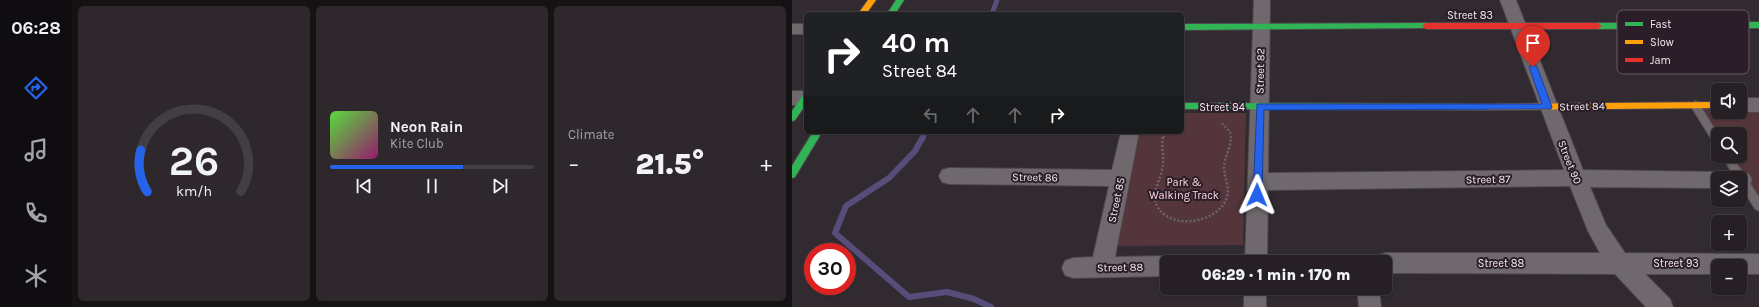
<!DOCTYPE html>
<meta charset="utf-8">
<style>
:root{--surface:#262025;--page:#2e282d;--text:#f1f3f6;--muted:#a4a3a7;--line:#423e42;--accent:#2563eb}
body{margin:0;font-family:Karla,sans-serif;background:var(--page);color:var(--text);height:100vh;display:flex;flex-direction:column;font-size:15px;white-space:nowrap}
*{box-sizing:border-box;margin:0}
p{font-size:13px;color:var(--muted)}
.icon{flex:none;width:22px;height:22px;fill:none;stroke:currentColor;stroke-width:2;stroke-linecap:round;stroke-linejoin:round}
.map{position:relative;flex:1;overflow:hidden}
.side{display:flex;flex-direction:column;gap:6px;padding:6px;background:#151214;width:720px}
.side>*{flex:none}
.banner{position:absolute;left:12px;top:12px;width:380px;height:122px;border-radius:6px;box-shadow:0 1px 3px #0004,0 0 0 1px var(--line);background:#202124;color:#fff;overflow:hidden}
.tools{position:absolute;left:919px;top:83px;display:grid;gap:8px}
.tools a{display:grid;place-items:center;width:36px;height:36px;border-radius:6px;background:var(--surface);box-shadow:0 1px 3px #0004,0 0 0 1px var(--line);font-size:20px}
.speed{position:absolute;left:12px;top:243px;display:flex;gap:8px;font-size:20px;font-weight:700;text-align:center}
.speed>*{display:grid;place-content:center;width:52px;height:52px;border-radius:50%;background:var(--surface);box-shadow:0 1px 3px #0004,0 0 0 1px var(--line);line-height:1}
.speed .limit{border:6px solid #d22;background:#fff;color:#111}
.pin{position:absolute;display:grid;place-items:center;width:34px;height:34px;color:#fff;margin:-41px -17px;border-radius:50% 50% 50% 0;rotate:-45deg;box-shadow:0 0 4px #0007}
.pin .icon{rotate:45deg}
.me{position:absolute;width:44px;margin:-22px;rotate:1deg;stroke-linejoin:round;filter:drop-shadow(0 0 3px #0008)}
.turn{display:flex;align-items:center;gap:14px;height:84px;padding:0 12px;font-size:18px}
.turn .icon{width:52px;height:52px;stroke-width:2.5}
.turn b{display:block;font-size:28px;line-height:34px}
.lanes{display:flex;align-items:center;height:38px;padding:0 12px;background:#0003;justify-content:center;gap:20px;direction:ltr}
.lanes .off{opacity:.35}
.big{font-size:30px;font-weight:800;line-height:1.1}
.side .card{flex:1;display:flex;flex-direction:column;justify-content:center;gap:6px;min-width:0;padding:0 14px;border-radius:6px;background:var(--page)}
.side .dial{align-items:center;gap:0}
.dial svg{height:104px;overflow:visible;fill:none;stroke:var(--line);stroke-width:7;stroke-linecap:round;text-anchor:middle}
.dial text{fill:var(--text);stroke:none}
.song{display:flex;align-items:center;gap:12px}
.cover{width:48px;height:48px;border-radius:6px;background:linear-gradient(135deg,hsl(110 70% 55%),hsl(320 70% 35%))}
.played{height:4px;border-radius:2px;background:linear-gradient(90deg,var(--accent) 65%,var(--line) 65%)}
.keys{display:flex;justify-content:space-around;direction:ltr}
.heat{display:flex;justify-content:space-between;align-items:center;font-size:22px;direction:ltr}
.side .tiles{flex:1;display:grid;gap:6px;grid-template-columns:repeat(3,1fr)}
.trip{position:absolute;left:368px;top:255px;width:232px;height:40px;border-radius:6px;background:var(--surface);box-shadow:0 1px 3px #0004,0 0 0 1px var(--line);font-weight:800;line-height:40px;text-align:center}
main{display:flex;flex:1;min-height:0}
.tab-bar{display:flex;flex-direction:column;width:72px;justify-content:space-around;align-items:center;background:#0f0d0f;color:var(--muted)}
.tab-bar .icon{width:28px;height:28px}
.tab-bar .active{color:var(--accent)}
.tab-bar b{font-size:18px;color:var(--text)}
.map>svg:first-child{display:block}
</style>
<main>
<nav class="tab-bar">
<b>06:28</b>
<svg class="icon active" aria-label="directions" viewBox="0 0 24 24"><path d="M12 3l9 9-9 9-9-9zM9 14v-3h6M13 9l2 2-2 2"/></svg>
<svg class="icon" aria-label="music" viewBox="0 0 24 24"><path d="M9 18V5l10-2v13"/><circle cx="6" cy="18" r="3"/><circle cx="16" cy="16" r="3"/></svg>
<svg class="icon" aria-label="phone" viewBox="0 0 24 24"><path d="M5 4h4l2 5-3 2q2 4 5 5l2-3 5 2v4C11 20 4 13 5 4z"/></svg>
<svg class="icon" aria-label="climate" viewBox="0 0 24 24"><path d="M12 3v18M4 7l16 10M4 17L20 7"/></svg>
</nav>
<section class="side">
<div class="tiles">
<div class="card dial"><svg viewBox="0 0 100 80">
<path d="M14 69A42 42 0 1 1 86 69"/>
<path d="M14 69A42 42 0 0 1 9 37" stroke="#2563eb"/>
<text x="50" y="56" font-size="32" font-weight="700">26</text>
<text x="50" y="72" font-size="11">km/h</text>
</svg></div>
<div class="card">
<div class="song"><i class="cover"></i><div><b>Neon Rain</b><p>Kite Club</p></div></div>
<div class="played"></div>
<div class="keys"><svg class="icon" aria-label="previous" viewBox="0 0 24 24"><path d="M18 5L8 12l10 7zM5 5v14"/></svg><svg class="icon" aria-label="pause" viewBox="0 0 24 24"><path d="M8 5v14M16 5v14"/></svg><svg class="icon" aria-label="next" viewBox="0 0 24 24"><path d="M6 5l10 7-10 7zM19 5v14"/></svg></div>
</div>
<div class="card"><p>Climate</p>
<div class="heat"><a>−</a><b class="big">21.5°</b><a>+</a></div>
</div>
</div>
</section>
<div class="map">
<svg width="967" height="307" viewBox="0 0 967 307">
<rect width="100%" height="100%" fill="#322a31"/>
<path fill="#55353c" d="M908,107C930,113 945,113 967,107V198L940,156H948V134H926Z
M390,113H454L451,245L323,246L343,132H390Z"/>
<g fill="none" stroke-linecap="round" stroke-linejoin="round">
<path stroke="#574d7b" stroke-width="5" d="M200,14L205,0
M130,138L134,132"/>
<path stroke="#574d7b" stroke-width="6" d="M131,137L123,151L97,178L54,206L43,233L117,297L155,292L182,299L199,307"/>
<g stroke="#4e474d" stroke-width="2">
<path id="lane" d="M903,101L906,102L926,134V146L923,145L898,105Z
M930,156H940L967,197V211L963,209L948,185V178H943Z"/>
</g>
<g stroke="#4e474d" stroke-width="2">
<path id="street" d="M462,0H478L476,173L772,170L708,0H724L791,170L926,172L933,174L935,178H926V188L798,187L814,225L833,253L967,254V274H948V266H926V274H853L878,299L881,307H854L823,274L593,273V262H583L585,256L593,253H808L796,231L778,186L476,190L475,262H453Z
M0,24H14V34H0Z
M0,91H14V105H0Z
M948,98H967V112H948Z
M329,132H347L323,257L375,256L383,259L384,262H375V276L281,278L273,275L270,268L273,261L281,258L301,257L317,186L157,184L150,182L147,176L150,170L157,168L320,170Z
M950,172L957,174L960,180L957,186L948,188V178H939L941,174Z
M452,288H474V307H452Z
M565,288H587L589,307H567Z"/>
</g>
<g stroke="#4e474d" stroke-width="2">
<path id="fast" d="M104,0H112L103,14H95Z
M967,22V28L806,29L802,26L806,23Z
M634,23L637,24V28L390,30V24Z
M14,94V104L3,120L0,121V111L11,95Z
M390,103L695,104L699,107L695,110L390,109Z
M21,132H30L3,177L0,178V166Z"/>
</g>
<g stroke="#4e474d" stroke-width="2">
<path id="slow" d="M76,0H84L74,14H66Z
M926,102V108L695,110L691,107L695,104Z"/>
</g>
<g stroke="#4e474d" stroke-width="2">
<path id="jam" d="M634,23H806L810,26L806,29H634L630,26Z"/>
</g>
<path stroke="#696468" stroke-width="2" stroke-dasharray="2 2" stroke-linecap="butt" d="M430,123L438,132L439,138
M371,138L374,132"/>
<path stroke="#696468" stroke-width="2.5" stroke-dasharray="2 2" stroke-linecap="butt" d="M371,137C369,146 372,155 371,164C370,177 359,193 365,206C378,230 423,224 434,200C439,189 432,178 432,167C433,156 439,147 439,137"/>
<use href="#lane" fill="#6f696e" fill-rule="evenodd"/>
<use href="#street" fill="#6f696e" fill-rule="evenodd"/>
<use href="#fast" fill="#30b455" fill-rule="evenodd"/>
<use href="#slow" fill="#ff9f0a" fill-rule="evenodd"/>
<use href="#jam" fill="#e5322d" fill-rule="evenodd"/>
</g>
<path fill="#2563eb" stroke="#184099" d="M741,64L745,67L760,107L759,109L472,110L470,195L469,198H462L461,195L465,104H750L737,67Z"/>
<g text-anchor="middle" stroke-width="4" stroke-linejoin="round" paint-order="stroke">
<g font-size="11" fill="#f4ebf3" stroke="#2b1e29">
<text x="678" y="19">Street 83</text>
<text transform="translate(468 71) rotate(-89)" y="4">Street 82</text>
<text transform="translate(790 106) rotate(-1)" y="4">Street 84</text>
<text x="430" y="111">Street 84</text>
<text transform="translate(778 162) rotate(68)" y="4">Street 90</text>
<text transform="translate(243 177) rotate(1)" y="4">Street 86</text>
<text transform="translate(696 179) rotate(-1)" y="4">Street 87</text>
<text transform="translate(324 200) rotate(-78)" y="4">Street 85</text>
<text x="709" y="267">Street 88</text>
<text x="884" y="267">Street 93</text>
<text transform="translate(328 267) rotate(-1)" y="4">Street 88</text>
</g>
<g font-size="11" fill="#fed7de" stroke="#2b1e29">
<text x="392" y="186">Park &amp;<tspan x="392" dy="13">Walking Track</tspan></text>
</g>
</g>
<rect x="825" y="10" width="132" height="64" rx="6" fill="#2b1e29" stroke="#675c66" stroke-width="1"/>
<rect x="833" y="22" width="18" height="4" fill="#30b455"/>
<rect x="833" y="40" width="18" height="4" fill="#ff9f0a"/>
<rect x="833" y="58" width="18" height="4" fill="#e5322d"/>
<g font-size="11" fill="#f4ebf3">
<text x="858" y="28">Fast</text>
<text x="858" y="46">Slow</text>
<text x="858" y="64">Jam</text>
</g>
</svg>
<div class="tools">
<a><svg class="icon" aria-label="sound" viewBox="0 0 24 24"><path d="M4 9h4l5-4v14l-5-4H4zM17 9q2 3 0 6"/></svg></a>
<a><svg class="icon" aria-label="search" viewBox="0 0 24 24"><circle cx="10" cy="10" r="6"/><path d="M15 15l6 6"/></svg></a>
<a><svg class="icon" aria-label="layers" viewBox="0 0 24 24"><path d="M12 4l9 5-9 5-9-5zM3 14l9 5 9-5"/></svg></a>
<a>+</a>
<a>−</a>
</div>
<div class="speed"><div class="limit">30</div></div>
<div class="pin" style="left:741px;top:67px;background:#d93025"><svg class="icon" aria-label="arrive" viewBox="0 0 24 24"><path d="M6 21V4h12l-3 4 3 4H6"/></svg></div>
<svg class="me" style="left:465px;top:195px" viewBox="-20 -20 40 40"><path d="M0-17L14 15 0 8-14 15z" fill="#2563eb" stroke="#fff" stroke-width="4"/></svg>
<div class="trip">06:29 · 1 min · 170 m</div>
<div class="banner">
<div class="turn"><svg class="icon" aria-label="right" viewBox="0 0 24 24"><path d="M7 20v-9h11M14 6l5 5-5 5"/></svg><div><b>40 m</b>Street 84</div></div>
<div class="lanes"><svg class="icon off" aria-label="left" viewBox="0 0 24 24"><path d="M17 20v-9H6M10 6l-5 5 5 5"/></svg><svg class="icon off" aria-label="ahead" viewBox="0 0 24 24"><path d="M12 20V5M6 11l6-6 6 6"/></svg><svg class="icon off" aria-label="ahead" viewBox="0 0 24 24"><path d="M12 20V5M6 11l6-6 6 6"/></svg><svg class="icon" aria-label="right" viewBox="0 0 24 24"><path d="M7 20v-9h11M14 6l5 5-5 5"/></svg></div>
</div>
</div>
</main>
